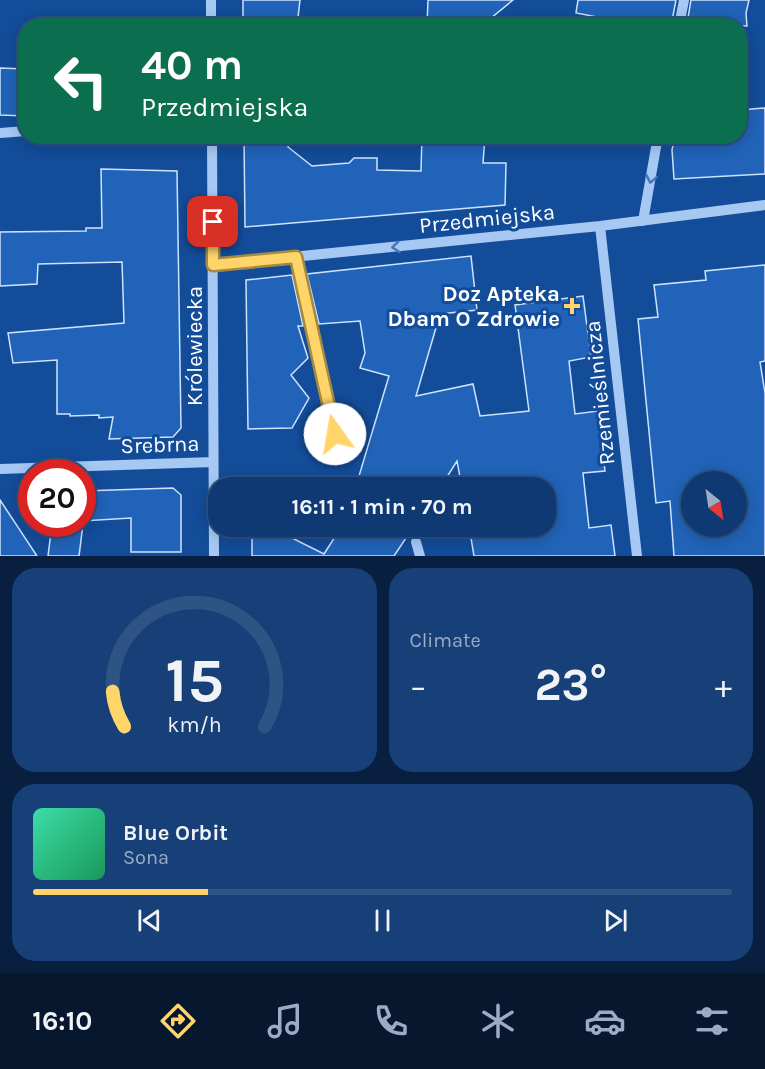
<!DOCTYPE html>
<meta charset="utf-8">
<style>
:root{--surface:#0e3973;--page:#174078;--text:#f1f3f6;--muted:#9bacc4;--line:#2e5385;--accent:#ffd468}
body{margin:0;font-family:Karla,sans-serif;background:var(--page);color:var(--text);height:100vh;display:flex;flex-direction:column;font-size:22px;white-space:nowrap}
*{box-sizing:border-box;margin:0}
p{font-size:20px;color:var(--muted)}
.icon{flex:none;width:33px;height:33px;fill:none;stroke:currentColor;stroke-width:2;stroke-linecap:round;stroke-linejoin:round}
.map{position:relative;height:556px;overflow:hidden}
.drawer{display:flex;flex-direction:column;gap:12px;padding:12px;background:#081f3f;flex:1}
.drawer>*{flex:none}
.hud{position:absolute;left:18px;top:18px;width:729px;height:126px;border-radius:24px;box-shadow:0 3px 15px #0003,0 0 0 2px var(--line);background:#0b6e4f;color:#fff;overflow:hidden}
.needle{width:39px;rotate:150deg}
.buttons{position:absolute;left:681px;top:471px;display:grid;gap:12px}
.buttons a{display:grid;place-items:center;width:66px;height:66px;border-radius:50%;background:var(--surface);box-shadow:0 3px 15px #0003,0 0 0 2px var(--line);font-size:30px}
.speed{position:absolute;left:18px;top:459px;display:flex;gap:12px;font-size:30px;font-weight:700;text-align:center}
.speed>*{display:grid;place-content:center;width:78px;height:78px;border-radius:50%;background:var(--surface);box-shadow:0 3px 15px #0003,0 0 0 2px var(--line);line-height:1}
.speed .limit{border:9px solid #d22;background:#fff;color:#111}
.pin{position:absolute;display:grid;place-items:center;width:51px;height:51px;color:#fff;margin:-26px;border-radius:12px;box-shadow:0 3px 9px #0006}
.me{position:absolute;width:66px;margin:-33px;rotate:347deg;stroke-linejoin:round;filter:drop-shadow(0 0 4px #0008)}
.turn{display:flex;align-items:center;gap:21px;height:126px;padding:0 24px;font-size:27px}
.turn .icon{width:78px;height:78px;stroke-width:2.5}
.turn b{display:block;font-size:42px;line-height:51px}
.big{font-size:45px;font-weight:700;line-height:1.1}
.drawer .widget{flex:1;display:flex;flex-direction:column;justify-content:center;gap:9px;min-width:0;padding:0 21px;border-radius:24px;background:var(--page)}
.drawer .dial{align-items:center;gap:0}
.dial svg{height:156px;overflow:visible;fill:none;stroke:var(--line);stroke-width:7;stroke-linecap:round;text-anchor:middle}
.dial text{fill:var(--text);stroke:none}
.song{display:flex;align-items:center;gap:18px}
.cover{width:72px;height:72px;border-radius:9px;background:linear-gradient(135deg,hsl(160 70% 55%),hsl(150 70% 35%))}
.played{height:6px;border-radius:3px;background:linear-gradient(90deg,var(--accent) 25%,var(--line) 25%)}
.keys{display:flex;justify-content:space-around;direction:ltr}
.heat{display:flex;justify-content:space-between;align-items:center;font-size:33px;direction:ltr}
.drawer .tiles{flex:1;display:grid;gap:12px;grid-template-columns:1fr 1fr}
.widget:last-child{grid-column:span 2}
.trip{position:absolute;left:208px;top:477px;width:348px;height:60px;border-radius:24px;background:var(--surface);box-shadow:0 3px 15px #0003,0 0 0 2px var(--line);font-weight:700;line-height:60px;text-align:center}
.menu{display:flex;height:96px;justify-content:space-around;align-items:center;background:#06172e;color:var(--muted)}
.menu .icon{width:42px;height:42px}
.menu .active{color:var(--accent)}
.menu b{font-size:27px;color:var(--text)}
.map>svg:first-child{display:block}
</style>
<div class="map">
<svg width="765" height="556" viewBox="0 0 765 556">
<rect width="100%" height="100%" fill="#134c99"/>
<path fill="#2163b8" stroke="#cde3fd" stroke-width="1.5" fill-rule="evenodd" d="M243,0H300L297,26H243Z
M428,0H513L490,19L489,26H427Z
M578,0H676L672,21L660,19L659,26H644L576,13Z
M691,0H749L746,13L747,26L687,24Z
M0,68L26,69V116L0,115Z
M765,108V174L674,179L672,150L675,136H740V110Z
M244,136H288V147L312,166L349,163L354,158H377V170L421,171L422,136H485L483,163H506L505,205L245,227Z
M101,169L177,171L181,428L173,437L109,439L113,417L99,418V415L70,416V414H57V360L13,363L8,333L124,323L122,262L38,264L37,284L0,286V232L86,231V228H102Z
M471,256L477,310L440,314L416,396L473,384L480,416L529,411L515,305L583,296L591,357L569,361L575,414L598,411L605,471L583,473L589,528L611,525L615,556H474L469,526H546V488H462L457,461L440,488H368L372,482L359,476L389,376L360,368L365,353L360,321L319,324L307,274Z
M765,265V361L760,362L765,393V556H674L670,501L656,503L638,319L658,317L654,285L706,280L705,271ZM692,482H736V526H692Z
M292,275L303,326H298L308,358L291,375L309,398L292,428L248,429L246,280Z
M173,488L181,495V552H131V518L82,521V491Z
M0,500L37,556H0Z
M52,524H83L79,556H48Z
M252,526H268L324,554L342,526H414L394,556H252Z"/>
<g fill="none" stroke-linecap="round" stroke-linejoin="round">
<path stroke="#a6c8f3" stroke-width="10" d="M211,0V26
M679,26L684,0
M0,133L26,131
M212,136L214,556
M643,221L658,136
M600,226L637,556
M296,257L335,434
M213,265L600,226L765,205
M0,469L213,462
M313,488L341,485
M416,542L420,556"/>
</g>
<defs><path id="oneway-chevron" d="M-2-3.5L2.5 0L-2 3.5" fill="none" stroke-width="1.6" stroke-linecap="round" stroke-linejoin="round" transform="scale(1.5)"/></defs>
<g stroke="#4677b8">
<use href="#oneway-chevron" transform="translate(651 179) rotate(101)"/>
<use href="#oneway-chevron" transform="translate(396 247) rotate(174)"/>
</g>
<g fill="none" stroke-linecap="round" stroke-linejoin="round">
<g stroke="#a68a44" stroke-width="15">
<path id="route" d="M213,222V265L296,257L335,434"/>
</g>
<use href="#route" stroke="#ffd468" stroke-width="10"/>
</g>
<path fill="#ffd468" stroke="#134c99" stroke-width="2" d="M569 297h6v6h6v6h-6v6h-6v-6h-6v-6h6z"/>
<g text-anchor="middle" stroke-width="6" stroke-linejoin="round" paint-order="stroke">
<g font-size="22" fill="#fff" stroke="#134c99">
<text transform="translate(487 218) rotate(-6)" y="8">Przedmiejska</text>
<text transform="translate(194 346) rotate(-90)" y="8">Królewiecka</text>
<text transform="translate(599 393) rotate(-96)" y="8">Rzemieślnicza</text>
<text transform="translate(160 444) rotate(-2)" y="8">Srebrna</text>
</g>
<g font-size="22" font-weight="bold" fill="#fff" stroke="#134c99" text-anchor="end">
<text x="560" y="301">Doz Apteka<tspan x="560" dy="25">Dbam O Zdrowie</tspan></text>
</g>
</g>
</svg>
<div class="buttons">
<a><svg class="needle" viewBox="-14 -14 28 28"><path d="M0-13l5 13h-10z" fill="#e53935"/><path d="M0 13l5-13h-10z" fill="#9bacc4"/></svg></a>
</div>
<div class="speed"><div class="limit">20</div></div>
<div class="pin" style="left:213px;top:222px;background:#d93025"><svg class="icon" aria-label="arrive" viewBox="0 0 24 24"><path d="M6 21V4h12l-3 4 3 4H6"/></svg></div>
<svg class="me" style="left:335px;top:434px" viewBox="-20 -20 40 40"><circle r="19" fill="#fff"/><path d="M0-13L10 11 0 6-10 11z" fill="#ffd468"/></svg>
<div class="trip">16:11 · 1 min · 70 m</div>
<div class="hud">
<div class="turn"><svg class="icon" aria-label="left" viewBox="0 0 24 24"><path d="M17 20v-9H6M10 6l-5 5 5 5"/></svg><div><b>40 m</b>Przedmiejska</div></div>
</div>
</div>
<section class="drawer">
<div class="tiles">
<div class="widget dial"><svg viewBox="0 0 100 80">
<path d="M14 69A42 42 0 1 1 86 69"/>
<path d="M14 69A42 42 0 0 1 8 51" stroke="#ffd468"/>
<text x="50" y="56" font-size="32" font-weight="700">15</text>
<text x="50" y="72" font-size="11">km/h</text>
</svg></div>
<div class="widget"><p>Climate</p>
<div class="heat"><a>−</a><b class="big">23°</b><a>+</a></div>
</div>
<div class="widget">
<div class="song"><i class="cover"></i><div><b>Blue Orbit</b><p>Sona</p></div></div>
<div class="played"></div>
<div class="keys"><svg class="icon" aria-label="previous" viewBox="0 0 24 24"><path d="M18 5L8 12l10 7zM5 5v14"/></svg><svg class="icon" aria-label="pause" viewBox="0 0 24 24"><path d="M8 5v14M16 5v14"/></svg><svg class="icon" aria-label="next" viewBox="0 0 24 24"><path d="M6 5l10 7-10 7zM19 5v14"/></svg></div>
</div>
</div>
</section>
<nav class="menu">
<b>16:10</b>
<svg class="icon active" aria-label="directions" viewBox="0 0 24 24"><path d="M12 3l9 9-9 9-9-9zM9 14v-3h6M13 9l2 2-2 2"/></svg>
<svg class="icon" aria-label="music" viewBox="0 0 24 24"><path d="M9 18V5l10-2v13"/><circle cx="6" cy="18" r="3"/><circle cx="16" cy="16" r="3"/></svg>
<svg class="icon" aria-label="phone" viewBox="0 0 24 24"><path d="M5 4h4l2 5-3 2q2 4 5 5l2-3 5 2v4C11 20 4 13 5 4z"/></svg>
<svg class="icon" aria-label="climate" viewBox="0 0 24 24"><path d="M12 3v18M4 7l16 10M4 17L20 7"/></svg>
<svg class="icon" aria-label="car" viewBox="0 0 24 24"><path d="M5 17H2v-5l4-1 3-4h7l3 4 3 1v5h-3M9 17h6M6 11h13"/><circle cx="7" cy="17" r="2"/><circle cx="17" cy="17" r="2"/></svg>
<svg class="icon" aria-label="filters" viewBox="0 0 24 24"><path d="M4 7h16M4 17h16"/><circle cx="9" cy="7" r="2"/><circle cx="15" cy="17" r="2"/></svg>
</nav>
